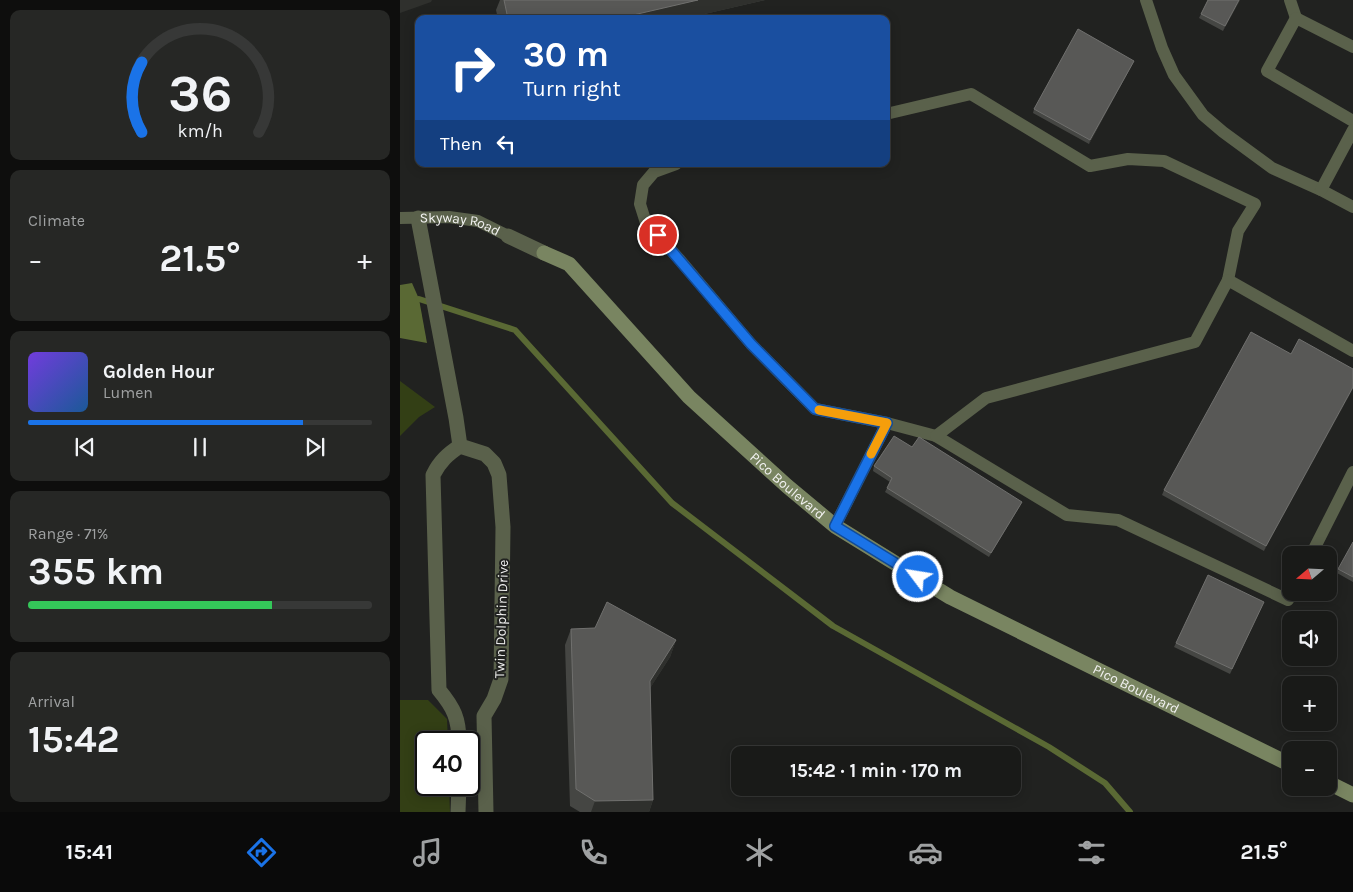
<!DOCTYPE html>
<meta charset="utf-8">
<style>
:root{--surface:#191a18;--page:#262725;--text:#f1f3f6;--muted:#9fa1a2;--line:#373837;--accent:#1a73e8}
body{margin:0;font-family:Karla,sans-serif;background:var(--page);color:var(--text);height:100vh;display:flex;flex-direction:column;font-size:19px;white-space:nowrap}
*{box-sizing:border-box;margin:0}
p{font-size:16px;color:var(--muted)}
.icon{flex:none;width:28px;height:28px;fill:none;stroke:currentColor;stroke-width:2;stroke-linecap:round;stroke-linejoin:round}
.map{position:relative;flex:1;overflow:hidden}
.details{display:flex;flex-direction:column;gap:10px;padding:10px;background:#0e0e0d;width:400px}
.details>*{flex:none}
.top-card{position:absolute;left:15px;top:15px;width:475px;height:152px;border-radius:10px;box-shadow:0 2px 12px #0003,0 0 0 1px var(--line);background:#1a4fa0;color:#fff;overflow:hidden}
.needle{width:32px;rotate:251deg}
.buttons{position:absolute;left:882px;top:546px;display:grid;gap:10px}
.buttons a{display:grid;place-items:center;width:55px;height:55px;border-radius:10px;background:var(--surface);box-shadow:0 2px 12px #0003,0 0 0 1px var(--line);font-size:25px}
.speed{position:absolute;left:15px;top:731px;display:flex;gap:10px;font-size:25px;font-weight:700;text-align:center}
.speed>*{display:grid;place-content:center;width:65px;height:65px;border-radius:50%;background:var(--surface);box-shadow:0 2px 12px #0003,0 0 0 1px var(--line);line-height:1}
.speed .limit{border:2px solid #111;border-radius:8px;background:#fff;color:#111}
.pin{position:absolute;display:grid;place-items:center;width:42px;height:42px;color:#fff;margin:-21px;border:2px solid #fff;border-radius:50%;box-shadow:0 1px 5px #0007}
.me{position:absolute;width:55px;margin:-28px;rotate:301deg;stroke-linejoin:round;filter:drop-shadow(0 0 4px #0008)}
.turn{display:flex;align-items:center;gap:18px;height:105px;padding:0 25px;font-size:22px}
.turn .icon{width:65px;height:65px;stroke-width:2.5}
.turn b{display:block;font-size:35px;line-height:42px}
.then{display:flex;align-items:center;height:48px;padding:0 25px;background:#0003;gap:10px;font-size:19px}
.big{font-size:38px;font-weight:700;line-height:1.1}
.details .widget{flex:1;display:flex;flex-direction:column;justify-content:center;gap:8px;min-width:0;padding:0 18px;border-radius:10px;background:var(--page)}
.details .dial{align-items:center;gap:0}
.dial svg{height:130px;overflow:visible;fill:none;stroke:var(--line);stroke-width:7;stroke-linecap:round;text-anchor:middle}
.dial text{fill:var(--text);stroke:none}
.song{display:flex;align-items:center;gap:15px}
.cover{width:60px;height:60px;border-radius:8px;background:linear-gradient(135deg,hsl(260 70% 55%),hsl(210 70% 35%))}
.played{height:5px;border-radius:2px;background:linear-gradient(90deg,var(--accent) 80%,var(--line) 80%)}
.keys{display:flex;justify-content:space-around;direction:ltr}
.heat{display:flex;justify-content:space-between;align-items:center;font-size:28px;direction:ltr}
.charge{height:8px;border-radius:4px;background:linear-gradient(90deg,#34c759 71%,var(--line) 0)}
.trip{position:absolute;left:331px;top:746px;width:290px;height:50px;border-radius:10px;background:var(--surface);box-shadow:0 2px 12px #0003,0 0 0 1px var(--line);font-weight:700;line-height:50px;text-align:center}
.dock{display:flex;height:80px;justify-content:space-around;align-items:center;background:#0a0a0a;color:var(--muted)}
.dock .icon{width:35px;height:35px}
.dock .active{color:var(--accent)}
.dock b{font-size:22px;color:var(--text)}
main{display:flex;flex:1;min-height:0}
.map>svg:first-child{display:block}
</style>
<main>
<section class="details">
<div class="widget dial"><svg viewBox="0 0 100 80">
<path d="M14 69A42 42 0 1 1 86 69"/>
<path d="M14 69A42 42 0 0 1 14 26" stroke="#1a73e8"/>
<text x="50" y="56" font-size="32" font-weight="700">36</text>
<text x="50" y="72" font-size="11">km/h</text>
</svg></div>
<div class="widget"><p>Climate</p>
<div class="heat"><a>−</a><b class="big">21.5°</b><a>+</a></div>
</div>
<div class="widget">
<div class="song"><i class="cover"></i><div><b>Golden Hour</b><p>Lumen</p></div></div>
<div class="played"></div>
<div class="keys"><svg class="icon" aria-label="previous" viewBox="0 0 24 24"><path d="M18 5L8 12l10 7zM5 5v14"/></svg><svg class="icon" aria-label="pause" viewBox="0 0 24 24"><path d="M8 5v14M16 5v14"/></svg><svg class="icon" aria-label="next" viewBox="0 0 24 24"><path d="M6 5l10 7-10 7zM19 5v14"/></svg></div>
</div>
<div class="widget"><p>Range · 71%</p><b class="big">355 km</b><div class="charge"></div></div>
<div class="widget"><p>Arrival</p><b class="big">15:42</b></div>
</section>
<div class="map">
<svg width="953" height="812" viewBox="0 0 953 812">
<rect width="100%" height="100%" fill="#212220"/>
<path fill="#333f15" d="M0,381L35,407L19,417L0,436Z
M0,700H28L47,719L48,742H26V785H49L50,812H0Z"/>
<path fill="#5a6934" d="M12,283L19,299L27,343L0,338V285Z"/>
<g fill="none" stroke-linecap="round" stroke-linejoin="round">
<path stroke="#5a6934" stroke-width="6" d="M19,299L115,330L272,503L433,626L649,747L705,783L730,812"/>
<g stroke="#5a614b" stroke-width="12">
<path d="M746,0L762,48L774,75L803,115L823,132L872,168L921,190L953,207"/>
<path d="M890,0L896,18"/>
<path d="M953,47L896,18L867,71L953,121"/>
<path d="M486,114L571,94L690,166L728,159L764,161L855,204L838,231L828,280"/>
<path d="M276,164L254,172L243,185L240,204L246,223L280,260L351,344L415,409L487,423L536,436L667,515L718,520L888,600L892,592"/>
<path d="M921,190L953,130"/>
<path id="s1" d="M0,218L49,217L78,221L108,236"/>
<path d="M536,436L586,398L795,342L828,280L953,351"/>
<path d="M435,526L487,423"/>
<path d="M911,555L953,472"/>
</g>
<path stroke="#5a614b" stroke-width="15" d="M18,218L56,418L60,446
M108,236L144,253
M59,742C59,719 54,708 39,690L33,475C40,461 48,454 60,446L85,454L94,463L99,475L103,527L101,679L94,699L84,716L86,812
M58,812L59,785"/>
<g stroke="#798561" stroke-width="15">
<path id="s2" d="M144,253L169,264L289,397L387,486L435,526L550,597L891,765"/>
<path d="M929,783L953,795"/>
</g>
</g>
<path fill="#454643" d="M100,0H365L283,19H98L96,10Z
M808,0H840L823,31L799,18Z
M734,61L732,65L689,144L633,113L634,109Z
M891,354L953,369L864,551L762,495L764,490Z
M512,447L620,506L589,557L485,492L490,482L473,471L474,466Z
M953,542V582L937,573Z
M862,606L830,674L774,647L776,643Z
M171,629L276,640L270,657L250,688L253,800L249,812H180L170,806L165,645Z"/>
<path fill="#2f302d" d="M0,0H32L31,2L0,13Z
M298,0H365L283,19H216Z
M839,0H840L823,31L825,26Z
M734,61L732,65L689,144L690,140Z
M953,387V389L864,551L866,546Z
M622,502L620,506L589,557L591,553Z
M276,640L270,657L244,698L250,681Z
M253,800L249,812H191L195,801Z"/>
<path fill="#585856" stroke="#70706e" d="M104,0H298L216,19H108Z
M808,0H839L825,26L801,14Z
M678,29L734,61L690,140L634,109Z
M851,332L891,354L899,339L953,369V387L866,546L764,490Z
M494,436L512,447L519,437L622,502L591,553L487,488L492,478L474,466Z
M953,542V577L938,569Z
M808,575L864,602L832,669L776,643Z
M207,602L276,640L250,681L253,800L195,801L176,789L171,629L195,628Z"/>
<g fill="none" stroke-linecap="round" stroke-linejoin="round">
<g stroke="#114b97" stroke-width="12">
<path id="route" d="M258,235L351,344L415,409L487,423L435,526L518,577"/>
</g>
<use href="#route" stroke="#1a73e8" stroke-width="9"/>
<path stroke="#f59e0b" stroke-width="9" d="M419,410L487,423L471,454"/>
</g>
<g text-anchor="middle" stroke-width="4" stroke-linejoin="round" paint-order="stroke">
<g font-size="14" fill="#f2f2f1" stroke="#212220">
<text dy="5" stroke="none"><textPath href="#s1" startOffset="61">Skyway Road</textPath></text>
<text dy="5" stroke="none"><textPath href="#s2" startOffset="339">Pico Boulevard</textPath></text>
<text transform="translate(101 619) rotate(-88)" y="5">Twin Dolphin Drive</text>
<text dy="5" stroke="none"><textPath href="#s2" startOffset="744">Pico Boulevard</textPath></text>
</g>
</g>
</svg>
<div class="buttons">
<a><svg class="needle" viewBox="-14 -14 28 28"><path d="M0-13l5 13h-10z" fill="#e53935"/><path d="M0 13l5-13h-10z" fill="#9fa1a2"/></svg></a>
<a><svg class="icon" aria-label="sound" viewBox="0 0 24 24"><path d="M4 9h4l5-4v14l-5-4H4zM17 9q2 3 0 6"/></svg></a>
<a>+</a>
<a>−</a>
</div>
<div class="speed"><div class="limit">40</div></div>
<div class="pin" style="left:258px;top:235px;background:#d93025"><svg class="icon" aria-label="arrive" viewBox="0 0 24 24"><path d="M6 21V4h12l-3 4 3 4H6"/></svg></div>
<svg class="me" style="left:518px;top:577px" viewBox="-20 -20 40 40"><circle r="17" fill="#1a73e8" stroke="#fff" stroke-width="3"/><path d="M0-11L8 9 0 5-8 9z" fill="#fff"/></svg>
<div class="trip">15:42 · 1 min · 170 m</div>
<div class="top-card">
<div class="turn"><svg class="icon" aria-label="right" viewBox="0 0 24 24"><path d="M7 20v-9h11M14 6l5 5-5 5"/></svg><div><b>30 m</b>Turn right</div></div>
<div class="then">Then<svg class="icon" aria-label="left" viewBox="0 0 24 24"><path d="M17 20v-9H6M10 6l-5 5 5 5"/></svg></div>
</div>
</div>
</main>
<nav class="dock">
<b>15:41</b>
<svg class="icon active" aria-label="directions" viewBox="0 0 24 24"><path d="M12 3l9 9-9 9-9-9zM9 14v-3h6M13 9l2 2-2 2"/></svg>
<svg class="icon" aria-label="music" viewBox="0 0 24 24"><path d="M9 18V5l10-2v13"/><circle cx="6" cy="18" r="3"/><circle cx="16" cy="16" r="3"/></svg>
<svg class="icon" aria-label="phone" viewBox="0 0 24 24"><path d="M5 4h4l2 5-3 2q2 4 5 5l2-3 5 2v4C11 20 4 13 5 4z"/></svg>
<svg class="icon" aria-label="climate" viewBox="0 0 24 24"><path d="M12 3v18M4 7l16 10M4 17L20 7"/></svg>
<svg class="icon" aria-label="car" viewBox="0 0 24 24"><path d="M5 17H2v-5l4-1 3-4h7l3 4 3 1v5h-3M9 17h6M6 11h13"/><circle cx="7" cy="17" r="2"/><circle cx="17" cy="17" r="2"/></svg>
<svg class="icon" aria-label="filters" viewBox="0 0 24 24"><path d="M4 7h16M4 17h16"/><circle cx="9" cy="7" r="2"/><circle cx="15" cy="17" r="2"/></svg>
<b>21.5°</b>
</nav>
